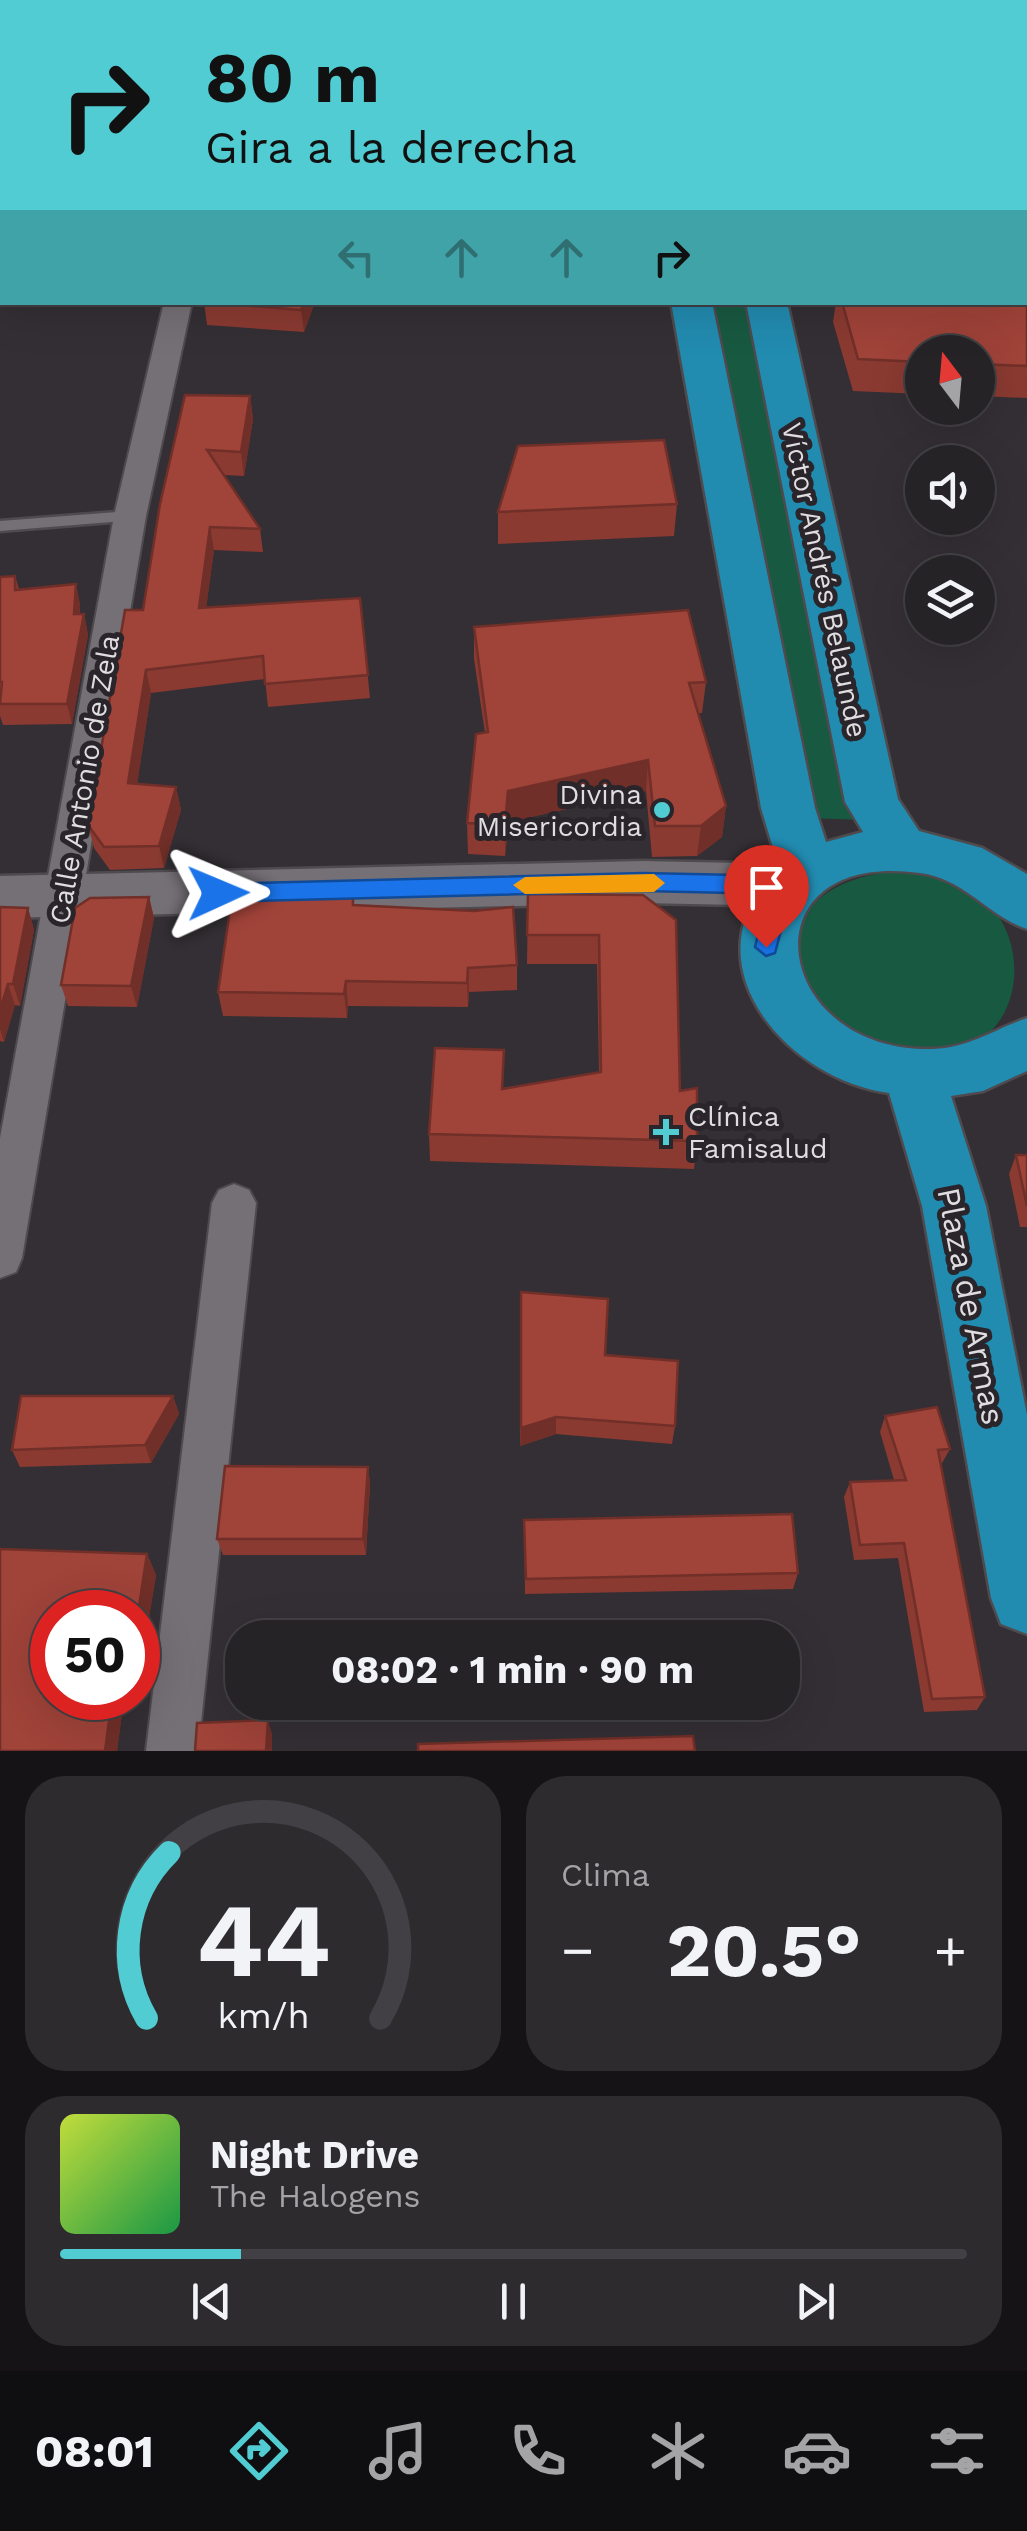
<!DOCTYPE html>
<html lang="es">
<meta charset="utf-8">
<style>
:root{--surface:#262327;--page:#2e2b2f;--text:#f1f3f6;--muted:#a4a4a7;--line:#424044;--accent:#51ccd2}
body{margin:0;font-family:"Work Sans",sans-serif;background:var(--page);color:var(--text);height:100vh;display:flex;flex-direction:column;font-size:38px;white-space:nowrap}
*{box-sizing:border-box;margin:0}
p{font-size:32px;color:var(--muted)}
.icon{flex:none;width:55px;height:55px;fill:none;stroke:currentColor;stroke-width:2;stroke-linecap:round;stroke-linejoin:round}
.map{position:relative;height:1751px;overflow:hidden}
.side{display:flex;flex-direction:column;gap:25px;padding:25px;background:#151315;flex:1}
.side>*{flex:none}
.guide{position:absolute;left:0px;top:0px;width:1028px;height:305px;box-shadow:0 10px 40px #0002,0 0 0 2px var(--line);background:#51ccd2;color:#111;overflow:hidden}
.needle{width:65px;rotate:344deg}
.tools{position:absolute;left:905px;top:335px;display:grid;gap:20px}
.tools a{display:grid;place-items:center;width:90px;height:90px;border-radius:50%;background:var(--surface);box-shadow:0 10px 40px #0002,0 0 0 2px var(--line);font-size:50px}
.speed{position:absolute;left:30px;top:1590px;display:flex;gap:20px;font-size:50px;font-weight:700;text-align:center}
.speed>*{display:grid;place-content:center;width:130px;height:130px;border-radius:50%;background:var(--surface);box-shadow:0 10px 40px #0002,0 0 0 2px var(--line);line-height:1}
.speed .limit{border:15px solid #d22;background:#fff;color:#111}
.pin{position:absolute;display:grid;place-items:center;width:85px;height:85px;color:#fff;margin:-102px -42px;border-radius:50% 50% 50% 0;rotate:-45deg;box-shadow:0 0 10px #0007}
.pin .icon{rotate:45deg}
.me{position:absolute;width:110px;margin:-55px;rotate:89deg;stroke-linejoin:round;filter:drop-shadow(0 0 8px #0008)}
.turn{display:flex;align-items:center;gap:35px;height:210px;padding:0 40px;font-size:45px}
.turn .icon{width:130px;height:130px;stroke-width:2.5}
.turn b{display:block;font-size:70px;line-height:85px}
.lanes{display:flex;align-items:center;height:95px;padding:0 40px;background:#0003;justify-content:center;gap:50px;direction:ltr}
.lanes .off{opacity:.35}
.big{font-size:75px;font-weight:700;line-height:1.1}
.side .card{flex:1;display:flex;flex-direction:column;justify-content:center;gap:15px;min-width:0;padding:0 35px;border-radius:40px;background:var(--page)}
.side .dial{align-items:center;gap:0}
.dial svg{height:260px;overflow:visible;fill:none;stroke:var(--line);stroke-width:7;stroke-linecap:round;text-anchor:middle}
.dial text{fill:var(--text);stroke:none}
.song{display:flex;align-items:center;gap:30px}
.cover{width:120px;height:120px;border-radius:15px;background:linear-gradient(135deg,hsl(70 70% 55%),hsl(140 70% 35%))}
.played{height:10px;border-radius:5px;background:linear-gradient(90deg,var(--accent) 20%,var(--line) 20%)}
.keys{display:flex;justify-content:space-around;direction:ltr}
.heat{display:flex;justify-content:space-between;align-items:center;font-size:55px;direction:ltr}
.side .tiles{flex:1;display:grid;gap:25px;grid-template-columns:1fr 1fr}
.card:last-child{grid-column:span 2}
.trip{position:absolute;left:225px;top:1620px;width:575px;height:100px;border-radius:40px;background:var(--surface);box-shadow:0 10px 40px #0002,0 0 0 2px var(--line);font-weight:700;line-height:100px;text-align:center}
.menu{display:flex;height:160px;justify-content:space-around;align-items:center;background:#0f0e10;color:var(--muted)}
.menu .icon{width:70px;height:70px}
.menu .current{color:var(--accent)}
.menu b{font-size:45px;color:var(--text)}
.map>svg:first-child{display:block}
</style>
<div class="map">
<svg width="1027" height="1751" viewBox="0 0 1027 1751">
<rect width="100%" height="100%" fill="#332f34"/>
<path fill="#185941" d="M712,303H762L866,820L806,818Z
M904,870C929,875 954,879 976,893C1027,929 1027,1012 977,1042C837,1102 694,888 904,870Z"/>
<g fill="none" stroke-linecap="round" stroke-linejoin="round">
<g stroke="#4e4a4e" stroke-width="5">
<path id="service" d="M130,511L136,512V520L0,531V521Z"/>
</g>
<g stroke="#4e4a4e" stroke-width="4">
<path id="minor" d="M0,110H2V125H0Z
M164,302H192L146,516L22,1258L16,1272L0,1278V1138L114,516Z
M234,1184L249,1190L256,1203L198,1751H146L212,1203L219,1190Z"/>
</g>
<g stroke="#4e4a4e" stroke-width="5">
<path id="secondary" d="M643,861L794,864L814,870L822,885L814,900L794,906L643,903L0,918V876Z"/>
</g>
<g stroke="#4e4a4e" stroke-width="5">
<path id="trunk" d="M627,0H661V2H628Z
M681,0H715L716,2H683Z
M671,302H712L815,808L826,842L863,832L845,802L746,302H787L898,799L919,831L982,848L1027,874V929C988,916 965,879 920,873C743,848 769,1053 933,1049C969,1048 995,1029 1027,1018V1071L983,1091L951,1096L986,1206L1027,1415V1634L1001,1624L991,1598L922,1206L889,1093C784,1079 683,959 779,868L761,808Z"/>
</g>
<use href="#service" fill="#757076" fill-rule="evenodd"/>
<use href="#minor" fill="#757076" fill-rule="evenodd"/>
<use href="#secondary" fill="#757076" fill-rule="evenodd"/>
<use href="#trunk" fill="#228bb0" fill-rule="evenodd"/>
</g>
<path fill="#8a3a31" d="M0,0H46L45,2H2V13H0Z
M89,0H123L120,2H102Z
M1027,274V398L978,396V352H922V394L853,391L833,322L836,302H1025Z
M204,302H315L304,332L207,325Z
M250,396L253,419L244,476L224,475L260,529L263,552L214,550L206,608L360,598L370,698L268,707L265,679L151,693L137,784L176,787L181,810L164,868L110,870L94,848L88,825L143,610L160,504Z
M677,504L674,536L498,544V512Z
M15,576L19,589L76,584L80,605V614H84L88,635L72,724L3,725L0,716V577Z
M474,627L706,682L702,713H698L726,806L722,837L697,856L652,857L646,791L509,822L505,856L468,854L467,823L485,733L474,659Z
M528,894L643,895L680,1091L697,1141L694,1169L430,1161L429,1134L503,1088L599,1072L597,964H527Z
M149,897L154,918L137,1007L68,1006L61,985Z
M353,897L354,905L517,965V990L469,992L468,1007L348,1006L347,1018L223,1016L218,992Z
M0,907L28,908L34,930L20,1006L15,1005L4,1042L0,1041Z
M1016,1155H1027V1227H1020L1009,1174Z
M521,1292L605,1355L675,1426L672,1444L556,1434L520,1446Z
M173,1396L179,1414L151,1463L20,1467L12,1450Z
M885,1416L950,1449L941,1465L985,1697L977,1710L924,1712L898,1558L854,1560L844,1497L850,1482L894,1480L880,1432Z
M368,1467L370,1484L366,1555H223L217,1539Z
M524,1520L798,1573L793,1589L525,1594Z
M0,1549L147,1554L156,1575L143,1654L138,1653V1612H52V1698H124L117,1751H0Z"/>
<path fill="#702f28" d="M304,302H315L304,332L301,310Z
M250,396L253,419L244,476L241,452Z
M210,527L214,550L203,632L199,608Z
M76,584L80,605L79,635L74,614Z
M84,614L88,635L72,724L67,704Z
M146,670L151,693L134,806L128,783Z
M648,760L646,791L509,822L505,856V825L508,791Z
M176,787L181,810L164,868L159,846Z
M726,806L722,837L697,856L701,826Z
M149,897L154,918L137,1007L131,986Z
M28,908L34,930L20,1006L13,984Z
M468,968L469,992L468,1007L467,983Z
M346,981L348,1006L347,1018L344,994Z
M8,984L15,1005L4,1042L0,1029V1010Z
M173,1396L179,1414L151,1463L145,1445Z
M556,1417V1434L520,1446L521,1428Z
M368,1467L370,1484L366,1555L363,1539Z
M147,1554L156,1575L143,1654L138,1642V1613Z
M112,1698H124L117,1751H105Z
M268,1720L272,1734V1751H266Z"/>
<path fill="#a04339" stroke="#702f28" stroke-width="2.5" d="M0,0H36L34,2Z
M399,0H468L466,2H397Z
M474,0H615V2H474Z
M793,0H921L922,2H773L794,1Z
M1025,274H1027V366L978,364V352H922V362L858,359L842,302H1025Z
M204,302H304L301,310Z
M185,395L250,396L241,452L207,450L260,529L210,527L199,608L360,598L368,675L265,684L263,656L146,670L128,783L176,787L159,846L104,847L88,825L125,610H143L160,504Z
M664,440L677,504L498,512L518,446Z
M15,576V590L76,584L74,614H84L67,704H0L2,682H0V577Z
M688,610L706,682L689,683L726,806L701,826H655L648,760L508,791L505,825L467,823L476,734L488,732L474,627Z
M528,894L643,895L676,920L680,1091L697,1088V1141L429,1134L435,1048L504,1050L502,1089L601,1072L599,935H527Z
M232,896L353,897V905L474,911L513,907L517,965L468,968L467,983L346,981L344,994L218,992Z
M149,897L131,986L61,985L75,908L90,898Z
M0,907L28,908L13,984H8L0,1010Z
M1016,1155H1027V1206Z
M521,1292L608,1299L605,1355L678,1361L675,1426L556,1417L521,1428Z
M21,1396H173L145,1445L12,1450Z
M937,1407L950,1449L938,1450L985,1697L932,1699L904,1543L860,1545L850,1482L906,1480L885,1416Z
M225,1466L368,1467L363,1539H217Z
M792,1514L798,1573L526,1579L524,1520Z
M0,1549L147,1554L138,1613L52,1612V1698H112L105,1751H0Z
M268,1720L266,1751H195L197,1723Z
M693,1736L695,1751H418V1744Z"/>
<path fill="#1a73e8" stroke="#114b97" stroke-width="2.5" d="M643,873L794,876L805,885L785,916L775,953L766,956L755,947L763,914L775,894L643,891L218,902L207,893L218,884Z"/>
<path fill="#f59e0b" d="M654,874L665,883L654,892L525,894L513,885L525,877Z"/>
<g fill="#51ccd2" stroke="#29252a" stroke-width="4">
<circle cx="662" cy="810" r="10"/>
<path d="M661 1117h10v10h10v10h-10v10h-10v-10h-10v-10h10z"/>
</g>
<g text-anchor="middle" stroke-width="10" stroke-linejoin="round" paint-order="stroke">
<g font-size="28" fill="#dfdde0" stroke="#29252a">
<text transform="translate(825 580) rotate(78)" y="10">Víctor Andrés Belaunde</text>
<text transform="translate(84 779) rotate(-80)" y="10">Calle Antonio de Zela</text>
</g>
<g font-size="28" fill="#dfdde0" stroke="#29252a" text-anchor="end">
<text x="642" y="804">Divina<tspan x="642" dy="32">Misericordia</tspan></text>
<text x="688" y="1126" text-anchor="start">Clínica<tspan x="688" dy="32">Famisalud</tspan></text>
</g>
<g font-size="32" fill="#dfdde0" stroke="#29252a">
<text transform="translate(971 1306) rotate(79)" y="11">Plaza de Armas</text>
</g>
</g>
</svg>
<div class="tools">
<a><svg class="needle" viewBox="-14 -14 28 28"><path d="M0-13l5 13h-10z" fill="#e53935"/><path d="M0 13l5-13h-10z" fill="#a4a4a7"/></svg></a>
<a><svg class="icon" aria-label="sound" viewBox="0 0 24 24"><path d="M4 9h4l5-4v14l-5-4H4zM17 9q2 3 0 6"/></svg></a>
<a><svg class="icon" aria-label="layers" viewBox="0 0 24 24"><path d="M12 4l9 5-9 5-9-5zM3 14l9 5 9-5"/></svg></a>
</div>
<div class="speed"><div class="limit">50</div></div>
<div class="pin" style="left:766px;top:947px;background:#d93025"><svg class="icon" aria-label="arrive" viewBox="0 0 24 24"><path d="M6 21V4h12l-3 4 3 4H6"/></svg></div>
<svg class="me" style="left:218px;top:893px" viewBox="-20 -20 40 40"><path d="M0-17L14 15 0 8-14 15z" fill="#1a73e8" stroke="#fff" stroke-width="4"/></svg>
<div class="trip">08:02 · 1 min · 90 m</div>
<div class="guide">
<div class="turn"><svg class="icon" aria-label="right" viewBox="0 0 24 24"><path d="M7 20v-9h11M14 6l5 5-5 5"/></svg><div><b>80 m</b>Gira a la derecha</div></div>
<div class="lanes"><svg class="icon off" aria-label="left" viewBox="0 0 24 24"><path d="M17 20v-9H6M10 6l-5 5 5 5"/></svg><svg class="icon off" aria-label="ahead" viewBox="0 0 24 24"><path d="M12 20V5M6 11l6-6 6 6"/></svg><svg class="icon off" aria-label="ahead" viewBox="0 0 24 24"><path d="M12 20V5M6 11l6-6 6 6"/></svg><svg class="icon" aria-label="right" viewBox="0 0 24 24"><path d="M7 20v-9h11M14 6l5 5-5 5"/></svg></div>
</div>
</div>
<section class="side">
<div class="tiles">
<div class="card dial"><svg viewBox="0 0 100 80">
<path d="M14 69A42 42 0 1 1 86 69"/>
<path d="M14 69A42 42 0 0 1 21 18" stroke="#51ccd2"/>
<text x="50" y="56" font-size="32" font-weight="700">44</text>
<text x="50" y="72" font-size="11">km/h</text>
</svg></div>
<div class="card"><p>Clima</p>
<div class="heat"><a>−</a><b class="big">20.5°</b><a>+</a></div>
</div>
<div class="card">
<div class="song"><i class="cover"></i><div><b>Night Drive</b><p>The Halogens</p></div></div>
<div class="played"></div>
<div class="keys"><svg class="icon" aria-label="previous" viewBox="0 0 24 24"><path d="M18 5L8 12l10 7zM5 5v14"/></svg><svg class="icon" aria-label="pause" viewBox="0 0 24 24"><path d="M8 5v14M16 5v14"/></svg><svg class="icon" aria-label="next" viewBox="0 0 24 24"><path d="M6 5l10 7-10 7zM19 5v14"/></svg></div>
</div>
</div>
</section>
<nav class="menu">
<b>08:01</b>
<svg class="icon current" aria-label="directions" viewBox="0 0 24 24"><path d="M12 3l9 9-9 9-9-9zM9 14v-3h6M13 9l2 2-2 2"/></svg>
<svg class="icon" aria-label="music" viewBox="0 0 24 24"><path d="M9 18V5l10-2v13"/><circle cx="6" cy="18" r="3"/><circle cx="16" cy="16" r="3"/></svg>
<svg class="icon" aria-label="phone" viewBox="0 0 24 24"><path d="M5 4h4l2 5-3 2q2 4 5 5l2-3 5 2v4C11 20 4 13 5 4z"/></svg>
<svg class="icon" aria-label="climate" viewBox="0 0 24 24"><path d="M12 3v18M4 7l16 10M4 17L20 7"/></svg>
<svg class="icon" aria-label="car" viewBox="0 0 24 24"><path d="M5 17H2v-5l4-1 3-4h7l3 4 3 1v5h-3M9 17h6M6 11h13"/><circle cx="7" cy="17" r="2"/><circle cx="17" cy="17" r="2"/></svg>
<svg class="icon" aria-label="filters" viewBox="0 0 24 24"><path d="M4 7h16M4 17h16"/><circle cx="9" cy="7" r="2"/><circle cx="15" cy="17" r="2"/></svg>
</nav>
